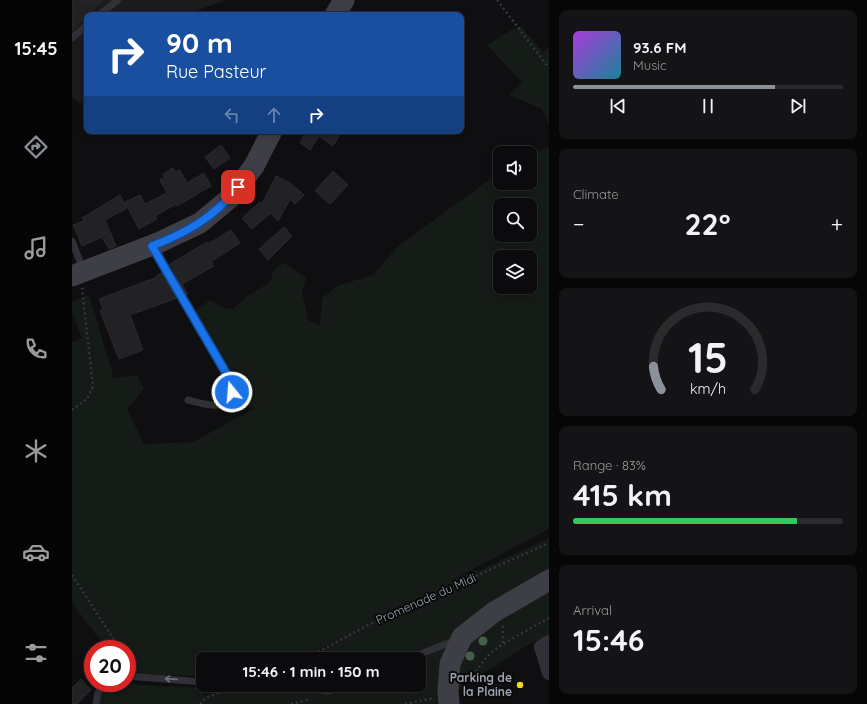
<!DOCTYPE html>
<meta charset="utf-8">
<style>
:root{--surface:#0b0b0d;--page:#141416;--text:#f1f3f6;--muted:#9a9b9d;--line:#2b2b2e;--accent:#8c9099}
body{margin:0;font-family:Quicksand,sans-serif;background:var(--page);color:var(--text);height:100vh;display:flex;flex-direction:column;font-size:15px;white-space:nowrap}
*{box-sizing:border-box;margin:0}
p{font-size:13px;color:var(--muted)}
.icon{flex:none;width:22px;height:22px;fill:none;stroke:currentColor;stroke-width:2;stroke-linecap:round;stroke-linejoin:round}
.map{position:relative;flex:1;overflow:hidden}
.details{display:flex;flex-direction:column;gap:10px;padding:10px;background:#060607;width:318px}
.details>*{flex:none}
.guide{position:absolute;left:12px;top:12px;width:380px;height:122px;border-radius:8px;box-shadow:0 2px 10px #0003,0 0 0 1px var(--line);background:#1a4fa0;color:#fff;overflow:hidden}
.fabs{position:absolute;left:421px;top:146px;display:grid;gap:8px}
.fabs a{display:grid;place-items:center;width:44px;height:44px;border-radius:8px;background:var(--surface);box-shadow:0 2px 10px #0003,0 0 0 1px var(--line);font-size:20px}
.speed{position:absolute;left:12px;top:640px;display:flex;gap:8px;font-size:20px;font-weight:700;text-align:center}
.speed>*{display:grid;place-content:center;width:52px;height:52px;border-radius:50%;background:var(--surface);box-shadow:0 2px 10px #0003,0 0 0 1px var(--line);line-height:1}
.speed .limit{border:6px solid #d22;background:#fff;color:#111}
.pin{position:absolute;display:grid;place-items:center;width:34px;height:34px;color:#fff;margin:-17px;border-radius:8px;box-shadow:0 2px 6px #0006}
.me{position:absolute;width:44px;margin:-22px;rotate:343deg;stroke-linejoin:round;filter:drop-shadow(0 0 3px #0008)}
.turn{display:flex;align-items:center;gap:14px;height:84px;padding:0 16px;font-size:18px}
.turn .icon{width:52px;height:52px;stroke-width:2.5}
.turn b{display:block;font-size:28px;line-height:34px}
.lanes{display:flex;align-items:center;height:38px;padding:0 16px;background:#0003;justify-content:center;gap:20px;direction:ltr}
.lanes .off{opacity:.35}
.big{font-size:30px;font-weight:700;line-height:1.1}
.details .tile{flex:1;display:flex;flex-direction:column;justify-content:center;gap:6px;min-width:0;padding:0 14px;border-radius:8px;background:var(--page)}
.details .dial{align-items:center;gap:0}
.dial svg{height:104px;overflow:visible;fill:none;stroke:var(--line);stroke-width:7;stroke-linecap:round;text-anchor:middle}
.dial text{fill:var(--text);stroke:none}
.song{display:flex;align-items:center;gap:12px}
.cover{width:48px;height:48px;border-radius:6px;background:linear-gradient(135deg,hsl(280 70% 55%),hsl(190 70% 35%))}
.played{height:4px;border-radius:2px;background:linear-gradient(90deg,var(--accent) 75%,var(--line) 75%)}
.keys{display:flex;justify-content:space-around;direction:ltr}
.heat{display:flex;justify-content:space-between;align-items:center;font-size:22px;direction:ltr}
.charge{height:6px;border-radius:3px;background:linear-gradient(90deg,#34c759 83%,var(--line) 0)}
.trip{position:absolute;left:124px;top:652px;width:230px;height:40px;border-radius:8px;background:var(--surface);box-shadow:0 2px 10px #0003,0 0 0 1px var(--line);font-weight:700;line-height:40px;text-align:center}
main{display:flex;flex:1;min-height:0}
.tabs{display:flex;flex-direction:column;width:72px;justify-content:space-around;align-items:center;background:#040405;color:var(--muted)}
.tabs .icon{width:28px;height:28px}
.tabs .active{color:var(--accent)}
.tabs b{font-size:18px;color:var(--text)}
.map>svg:first-child{display:block}
</style>
<main>
<nav class="tabs">
<b>15:45</b>
<svg class="icon active" aria-label="directions" viewBox="0 0 24 24"><path d="M12 3l9 9-9 9-9-9zM9 14v-3h6M13 9l2 2-2 2"/></svg>
<svg class="icon" aria-label="music" viewBox="0 0 24 24"><path d="M9 18V5l10-2v13"/><circle cx="6" cy="18" r="3"/><circle cx="16" cy="16" r="3"/></svg>
<svg class="icon" aria-label="phone" viewBox="0 0 24 24"><path d="M5 4h4l2 5-3 2q2 4 5 5l2-3 5 2v4C11 20 4 13 5 4z"/></svg>
<svg class="icon" aria-label="climate" viewBox="0 0 24 24"><path d="M12 3v18M4 7l16 10M4 17L20 7"/></svg>
<svg class="icon" aria-label="car" viewBox="0 0 24 24"><path d="M5 17H2v-5l4-1 3-4h7l3 4 3 1v5h-3M9 17h6M6 11h13"/><circle cx="7" cy="17" r="2"/><circle cx="17" cy="17" r="2"/></svg>
<svg class="icon" aria-label="filters" viewBox="0 0 24 24"><path d="M4 7h16M4 17h16"/><circle cx="9" cy="7" r="2"/><circle cx="15" cy="17" r="2"/></svg>
</nav>
<div class="map">
<svg width="477" height="704" viewBox="0 0 477 704">
<rect width="100%" height="100%" fill="#0f0f11"/>
<path fill="#1b1b1e" d="M0,0H154L113,15H15V95L9,104L0,97Z"/>
<path fill="#151b17" fill-rule="evenodd" d="M449,26L471,52L477,47V125L470,109L437,95L450,82L415,45L441,29Z
M477,147V529L380,580L400,571L409,570L477,538V635L454,646L394,684V686L362,704H25L32,689L38,683L128,688L132,696L147,690L192,685H347V659H235L273,636L231,659H131V676L55,674V649H35L0,603V342L10,339L0,312V302L17,295L42,378L65,375L72,389L55,409L72,444L121,442L181,409L175,407L156,365L121,313L138,300L155,309H161L174,297L198,282L202,269L213,263L234,278L230,293L236,320L248,325L250,298L267,285L301,275L326,246L428,172V183H458V155ZM428,205H458V235H428ZM428,257H458V287H428Z"/>
<path fill="#222225" stroke="#2a292d" d="M0,0H31L0,31Z
M235,131H261L267,136L261,146L247,136L238,150L228,143Z
M149,145L158,158L142,169L133,157Z
M101,168L104,172L108,170L115,183L132,173L139,186L105,206L104,204L83,216L85,219L67,229L53,202L68,195L73,204L95,193L88,180L93,177L91,174Z
M261,171L276,185L258,204L243,191Z
M204,176L218,183L232,195L223,204L218,199L206,221L199,213L180,229L170,218L188,202L190,204Z
M48,195L55,208L33,220L44,246L37,249L30,237L10,246L1,225L12,221L10,218Z
M212,227L220,236L196,260L187,249Z
M159,230L168,243L139,262L142,266L110,284L116,294L114,295L98,264L135,242L136,244Z
M90,273L105,298L58,315L71,350L47,359L28,311L31,309L27,299L85,277V275Z
M9,679L19,690L5,704H0V688Z"/>
<g fill="none" stroke-linecap="round" stroke-linejoin="round">
<path stroke="#36373d" stroke-width="2.5" stroke-dasharray="2 3" stroke-linecap="butt" d="M425,0L477,68
M0,410L15,399L21,386L10,288
M0,575L48,649
M431,626V645
M55,659L60,667
M233,659L298,624L477,543
M393,682C405,674 409,661 420,652C437,639 458,629 477,618
M128,704L134,698L164,685
M219,704L238,699
M333,704L362,698"/>
<path stroke="#303036" stroke-width="7" d="M27,15L46,0
M0,38L15,25
M0,241L11,269
M81,247L157,378C158,382 159,387 159,391C159,414 129,403 116,400
M336,659L384,640
M55,676L131,682
M211,685L256,691L272,685
M24,704L26,693L33,683"/>
<path stroke="#303036" stroke-width="14" d="M477,642L469,647L477,673"/>
<path stroke="#3e3e46" stroke-width="21" d="M263,15L272,0
M0,276L88,242L128,223L158,198L182,166L200,131
M377,704L376,691L378,664L390,637L422,612L477,580"/>
</g>
<g fill="#475e4d">
<circle cx="411" cy="641" r="4.5"/>
<circle cx="398" cy="656" r="4.5"/>
</g>
<defs><path id="oneway-shaft" d="M-6 0H5M1.5-3L5.5 0L1.5 3" fill="none" stroke-width="1.6" stroke-linecap="round" stroke-linejoin="round"/></defs>
<use stroke="#6d6f7a" href="#oneway-shaft" transform="translate(99 679) rotate(-176)"/>
<g fill="none" stroke-linecap="round" stroke-linejoin="round">
<g stroke="#114b97" stroke-width="10">
<path id="route" d="M160,392L157,378L80,246C114,233 143,217 166,187"/>
</g>
<use href="#route" stroke="#1a73e8" stroke-width="7"/>
</g>
<circle fill="#fad51d" stroke="#0a0a0b" stroke-width="1.5" cx="448" cy="685" r="4"/>
<g text-anchor="middle" stroke-width="4" stroke-linejoin="round" paint-order="stroke">
<g font-size="12" fill="#9fa2b2" stroke="#0a0a0b">
<text transform="translate(354 599) rotate(-24)" y="4">Promenade du Midi</text>
</g>
<g font-size="12" font-weight="bold" fill="#9fa2b2" stroke="#0a0a0b" text-anchor="end">
<text x="440" y="682">Parking de<tspan x="440" dy="14">la Plaine</tspan></text>
</g>
</g>
</svg>
<div class="fabs">
<a><svg class="icon" aria-label="sound" viewBox="0 0 24 24"><path d="M4 9h4l5-4v14l-5-4H4zM17 9q2 3 0 6"/></svg></a>
<a><svg class="icon" aria-label="search" viewBox="0 0 24 24"><circle cx="10" cy="10" r="6"/><path d="M15 15l6 6"/></svg></a>
<a><svg class="icon" aria-label="layers" viewBox="0 0 24 24"><path d="M12 4l9 5-9 5-9-5zM3 14l9 5 9-5"/></svg></a>
</div>
<div class="speed"><div class="limit">20</div></div>
<div class="pin" style="left:166px;top:187px;background:#d93025"><svg class="icon" aria-label="arrive" viewBox="0 0 24 24"><path d="M6 21V4h12l-3 4 3 4H6"/></svg></div>
<svg class="me" style="left:160px;top:392px" viewBox="-20 -20 40 40"><circle r="17" fill="#1a73e8" stroke="#fff" stroke-width="3"/><path d="M0-11L8 9 0 5-8 9z" fill="#fff"/></svg>
<div class="trip">15:46 · 1 min · 150 m</div>
<div class="guide">
<div class="turn"><svg class="icon" aria-label="right" viewBox="0 0 24 24"><path d="M7 20v-9h11M14 6l5 5-5 5"/></svg><div><b>90 m</b>Rue Pasteur</div></div>
<div class="lanes"><svg class="icon off" aria-label="left" viewBox="0 0 24 24"><path d="M17 20v-9H6M10 6l-5 5 5 5"/></svg><svg class="icon off" aria-label="ahead" viewBox="0 0 24 24"><path d="M12 20V5M6 11l6-6 6 6"/></svg><svg class="icon" aria-label="right" viewBox="0 0 24 24"><path d="M7 20v-9h11M14 6l5 5-5 5"/></svg></div>
</div>
</div>
<section class="details">
<div class="tile">
<div class="song"><i class="cover"></i><div><b>93.6 FM</b><p>Music</p></div></div>
<div class="played"></div>
<div class="keys"><svg class="icon" aria-label="previous" viewBox="0 0 24 24"><path d="M18 5L8 12l10 7zM5 5v14"/></svg><svg class="icon" aria-label="pause" viewBox="0 0 24 24"><path d="M8 5v14M16 5v14"/></svg><svg class="icon" aria-label="next" viewBox="0 0 24 24"><path d="M6 5l10 7-10 7zM19 5v14"/></svg></div>
</div>
<div class="tile"><p>Climate</p>
<div class="heat"><a>−</a><b class="big">22°</b><a>+</a></div>
</div>
<div class="tile dial"><svg viewBox="0 0 100 80">
<path d="M14 69A42 42 0 1 1 86 69"/>
<path d="M14 69A42 42 0 0 1 8 51" stroke="#8c9099"/>
<text x="50" y="56" font-size="32" font-weight="700">15</text>
<text x="50" y="72" font-size="11">km/h</text>
</svg></div>
<div class="tile"><p>Range · 83%</p><b class="big">415 km</b><div class="charge"></div></div>
<div class="tile"><p>Arrival</p><b class="big">15:46</b></div>
</section>
</main>
